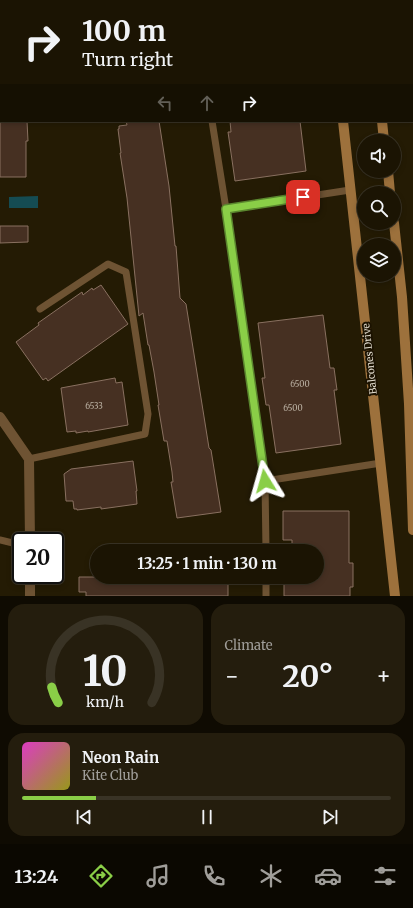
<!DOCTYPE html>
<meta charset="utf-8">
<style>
:root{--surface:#1b1403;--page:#241d0d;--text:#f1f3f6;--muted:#a09e9a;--line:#393325;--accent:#8ace47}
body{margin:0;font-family:Merriweather,serif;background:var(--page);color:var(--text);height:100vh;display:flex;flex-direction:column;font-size:15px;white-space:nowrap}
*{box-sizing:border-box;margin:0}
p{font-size:13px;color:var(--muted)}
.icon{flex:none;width:22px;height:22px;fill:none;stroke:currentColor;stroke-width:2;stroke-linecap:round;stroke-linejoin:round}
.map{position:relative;height:596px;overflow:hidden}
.side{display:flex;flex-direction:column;gap:8px;padding:8px;background:#0f0b02;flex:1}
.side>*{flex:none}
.banner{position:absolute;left:0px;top:0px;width:413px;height:122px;box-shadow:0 2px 6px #0003,0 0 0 1px var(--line);background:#1b1403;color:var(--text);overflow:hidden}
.controls{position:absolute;left:357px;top:134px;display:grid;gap:8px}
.controls a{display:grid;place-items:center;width:44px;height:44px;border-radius:50%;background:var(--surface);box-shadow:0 2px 6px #0003,0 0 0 1px var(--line);font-size:20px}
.speed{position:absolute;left:12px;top:532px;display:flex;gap:8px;font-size:20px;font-weight:700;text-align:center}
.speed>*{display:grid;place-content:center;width:52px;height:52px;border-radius:50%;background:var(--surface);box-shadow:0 2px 6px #0003,0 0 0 1px var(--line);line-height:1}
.speed .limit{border:2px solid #111;border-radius:6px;background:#fff;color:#111}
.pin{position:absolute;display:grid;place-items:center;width:34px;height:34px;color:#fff;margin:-17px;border-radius:8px;box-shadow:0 2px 6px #0006}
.me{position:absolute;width:44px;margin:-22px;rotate:352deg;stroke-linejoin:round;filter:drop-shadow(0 0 3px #0008)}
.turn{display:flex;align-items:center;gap:14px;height:84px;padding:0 16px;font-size:18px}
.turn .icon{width:52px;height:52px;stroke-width:2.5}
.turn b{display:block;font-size:28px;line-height:34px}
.lanes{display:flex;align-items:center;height:38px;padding:0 16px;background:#0003;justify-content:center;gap:20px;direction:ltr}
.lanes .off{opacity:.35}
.big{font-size:30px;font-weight:700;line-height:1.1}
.side .tile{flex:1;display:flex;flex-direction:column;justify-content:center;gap:6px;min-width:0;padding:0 14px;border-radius:16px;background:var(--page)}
.side .dial{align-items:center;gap:0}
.dial svg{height:104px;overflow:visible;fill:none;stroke:var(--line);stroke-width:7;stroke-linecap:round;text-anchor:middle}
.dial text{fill:var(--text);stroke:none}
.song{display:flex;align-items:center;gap:12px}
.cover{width:48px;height:48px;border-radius:6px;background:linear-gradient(135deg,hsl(310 70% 55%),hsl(60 70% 35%))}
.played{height:4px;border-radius:2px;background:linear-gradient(90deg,var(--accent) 20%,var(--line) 20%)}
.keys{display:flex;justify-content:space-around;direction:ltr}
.heat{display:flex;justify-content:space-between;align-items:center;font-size:22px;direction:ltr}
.side .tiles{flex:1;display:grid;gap:8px;grid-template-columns:1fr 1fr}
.tile:last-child{grid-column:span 2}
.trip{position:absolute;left:90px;top:544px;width:234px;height:40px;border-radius:20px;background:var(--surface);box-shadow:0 2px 6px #0003,0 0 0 1px var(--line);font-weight:700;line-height:40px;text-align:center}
.tab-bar{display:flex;height:64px;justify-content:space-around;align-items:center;background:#0b0801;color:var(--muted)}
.tab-bar .icon{width:28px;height:28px}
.tab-bar .on{color:var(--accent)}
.tab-bar b{font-size:18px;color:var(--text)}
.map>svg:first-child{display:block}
</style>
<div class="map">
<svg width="413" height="596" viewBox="0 0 413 596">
<rect width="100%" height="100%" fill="#241b04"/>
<path fill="#154c53" d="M38,196V208H9V197Z"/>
<path fill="#463022" stroke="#897060" d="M0,121H27L28,141H26V177H0Z
M126,121H159L169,186L175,246H176L180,298L186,304L209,448L211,450L221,512L177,518L171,482H173L172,472L167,441H164L158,405H159L154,372L149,345H148L143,313L139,316L127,198L120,153H121L118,129H119V126L127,125Z
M230,121H300L306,171L235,181L228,132H231Z
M0,226H28V242L0,243Z
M101,285L128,324L48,381L46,378L43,380L16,342L39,325L38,323L82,292L83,295L92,288L93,290Z
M323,315L330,368H334L337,390H334L341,444L276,453L269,405H266L262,378H265L258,323Z
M115,378L116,383L122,382L128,425L88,432V431L76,433V431L67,432L61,388Z
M133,461L137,491H136L137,504L101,509V507L77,510V509H74L73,501H66L64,474L71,469Z
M283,511H349V563H353V587H350V596H284V577H317V551H292V540H283Z
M79,577H228V596H86V592H79Z"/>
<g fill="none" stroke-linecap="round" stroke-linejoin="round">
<path stroke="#6e5333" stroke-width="7" d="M114,0L115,1
M212,121L226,209
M350,190L226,209L265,481L381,463
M29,459L145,434L148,414L126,272L108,264L40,309
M265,481L266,551
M0,540L21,545
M266,577V596"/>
<path stroke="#6e5333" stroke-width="10" d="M0,417L29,459L30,541
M30,575V596"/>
<path stroke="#9d713c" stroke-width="10" d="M301,0L302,1
M329,0V1
M368,0V1
M343,121L395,596
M382,121L384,141
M388,171L390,193
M394,223L402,297L409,404L413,530"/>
</g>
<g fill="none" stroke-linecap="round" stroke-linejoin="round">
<g stroke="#5a862e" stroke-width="10">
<path id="route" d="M265,481L226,209L303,197"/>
</g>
<use href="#route" stroke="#8ace47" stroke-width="7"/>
</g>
<g text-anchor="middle" stroke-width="4" stroke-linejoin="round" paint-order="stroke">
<g font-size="8" fill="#bab0a2">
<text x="300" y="387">6500</text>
<text x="94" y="409">6533</text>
<text x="293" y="411">6500</text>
</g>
<g font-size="10" fill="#e0dacc" stroke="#1b1200">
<text transform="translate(369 359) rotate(-96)" y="4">Balcones Drive</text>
</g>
</g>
</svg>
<div class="controls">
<a><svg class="icon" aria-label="sound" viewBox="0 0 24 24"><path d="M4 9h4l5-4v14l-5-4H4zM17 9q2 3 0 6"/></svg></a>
<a><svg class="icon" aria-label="search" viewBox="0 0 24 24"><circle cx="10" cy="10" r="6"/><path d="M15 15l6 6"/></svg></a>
<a><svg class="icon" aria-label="layers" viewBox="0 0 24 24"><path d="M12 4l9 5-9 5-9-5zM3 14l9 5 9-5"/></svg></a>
</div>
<div class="speed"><div class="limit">20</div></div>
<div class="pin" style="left:303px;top:197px;background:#d93025"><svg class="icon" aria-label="arrive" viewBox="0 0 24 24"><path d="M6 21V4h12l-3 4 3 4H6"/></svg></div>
<svg class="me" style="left:265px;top:481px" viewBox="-20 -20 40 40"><path d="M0-17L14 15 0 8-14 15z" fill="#8ace47" stroke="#fff" stroke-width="4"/></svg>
<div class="trip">13:25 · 1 min · 130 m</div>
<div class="banner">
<div class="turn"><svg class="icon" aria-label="right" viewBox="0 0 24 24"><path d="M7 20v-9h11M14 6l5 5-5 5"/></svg><div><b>100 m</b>Turn right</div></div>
<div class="lanes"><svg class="icon off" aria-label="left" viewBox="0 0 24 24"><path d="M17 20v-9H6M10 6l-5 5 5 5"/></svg><svg class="icon off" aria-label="ahead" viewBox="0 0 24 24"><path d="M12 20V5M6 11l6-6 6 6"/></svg><svg class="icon" aria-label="right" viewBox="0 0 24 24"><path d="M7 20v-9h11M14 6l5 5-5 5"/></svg></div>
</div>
</div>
<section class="side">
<div class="tiles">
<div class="tile dial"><svg viewBox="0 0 100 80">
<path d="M14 69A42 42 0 1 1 86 69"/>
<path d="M14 69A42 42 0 0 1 9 57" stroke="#8ace47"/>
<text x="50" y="56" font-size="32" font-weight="700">10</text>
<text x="50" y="72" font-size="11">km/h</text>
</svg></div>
<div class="tile"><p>Climate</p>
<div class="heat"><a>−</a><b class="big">20°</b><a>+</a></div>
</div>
<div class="tile">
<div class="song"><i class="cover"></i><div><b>Neon Rain</b><p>Kite Club</p></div></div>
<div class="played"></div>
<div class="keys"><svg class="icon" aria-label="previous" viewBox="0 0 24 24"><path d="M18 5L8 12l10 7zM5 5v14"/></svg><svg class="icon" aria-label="pause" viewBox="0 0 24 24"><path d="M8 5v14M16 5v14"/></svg><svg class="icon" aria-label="next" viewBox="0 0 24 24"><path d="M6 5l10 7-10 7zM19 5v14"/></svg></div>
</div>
</div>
</section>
<nav class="tab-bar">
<b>13:24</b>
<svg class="icon on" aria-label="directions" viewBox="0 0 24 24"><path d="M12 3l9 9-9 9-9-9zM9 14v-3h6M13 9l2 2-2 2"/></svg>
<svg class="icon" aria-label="music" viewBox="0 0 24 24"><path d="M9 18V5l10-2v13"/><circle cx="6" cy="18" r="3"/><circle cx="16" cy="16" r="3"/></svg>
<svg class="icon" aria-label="phone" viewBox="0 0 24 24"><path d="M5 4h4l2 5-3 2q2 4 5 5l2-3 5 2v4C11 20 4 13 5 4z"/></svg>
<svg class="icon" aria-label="climate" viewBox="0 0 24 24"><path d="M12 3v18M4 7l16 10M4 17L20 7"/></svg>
<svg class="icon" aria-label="car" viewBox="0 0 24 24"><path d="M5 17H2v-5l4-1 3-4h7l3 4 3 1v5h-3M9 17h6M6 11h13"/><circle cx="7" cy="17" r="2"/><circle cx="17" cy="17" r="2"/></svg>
<svg class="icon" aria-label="filters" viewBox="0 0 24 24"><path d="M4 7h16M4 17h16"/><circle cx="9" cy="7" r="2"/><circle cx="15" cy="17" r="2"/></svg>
</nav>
